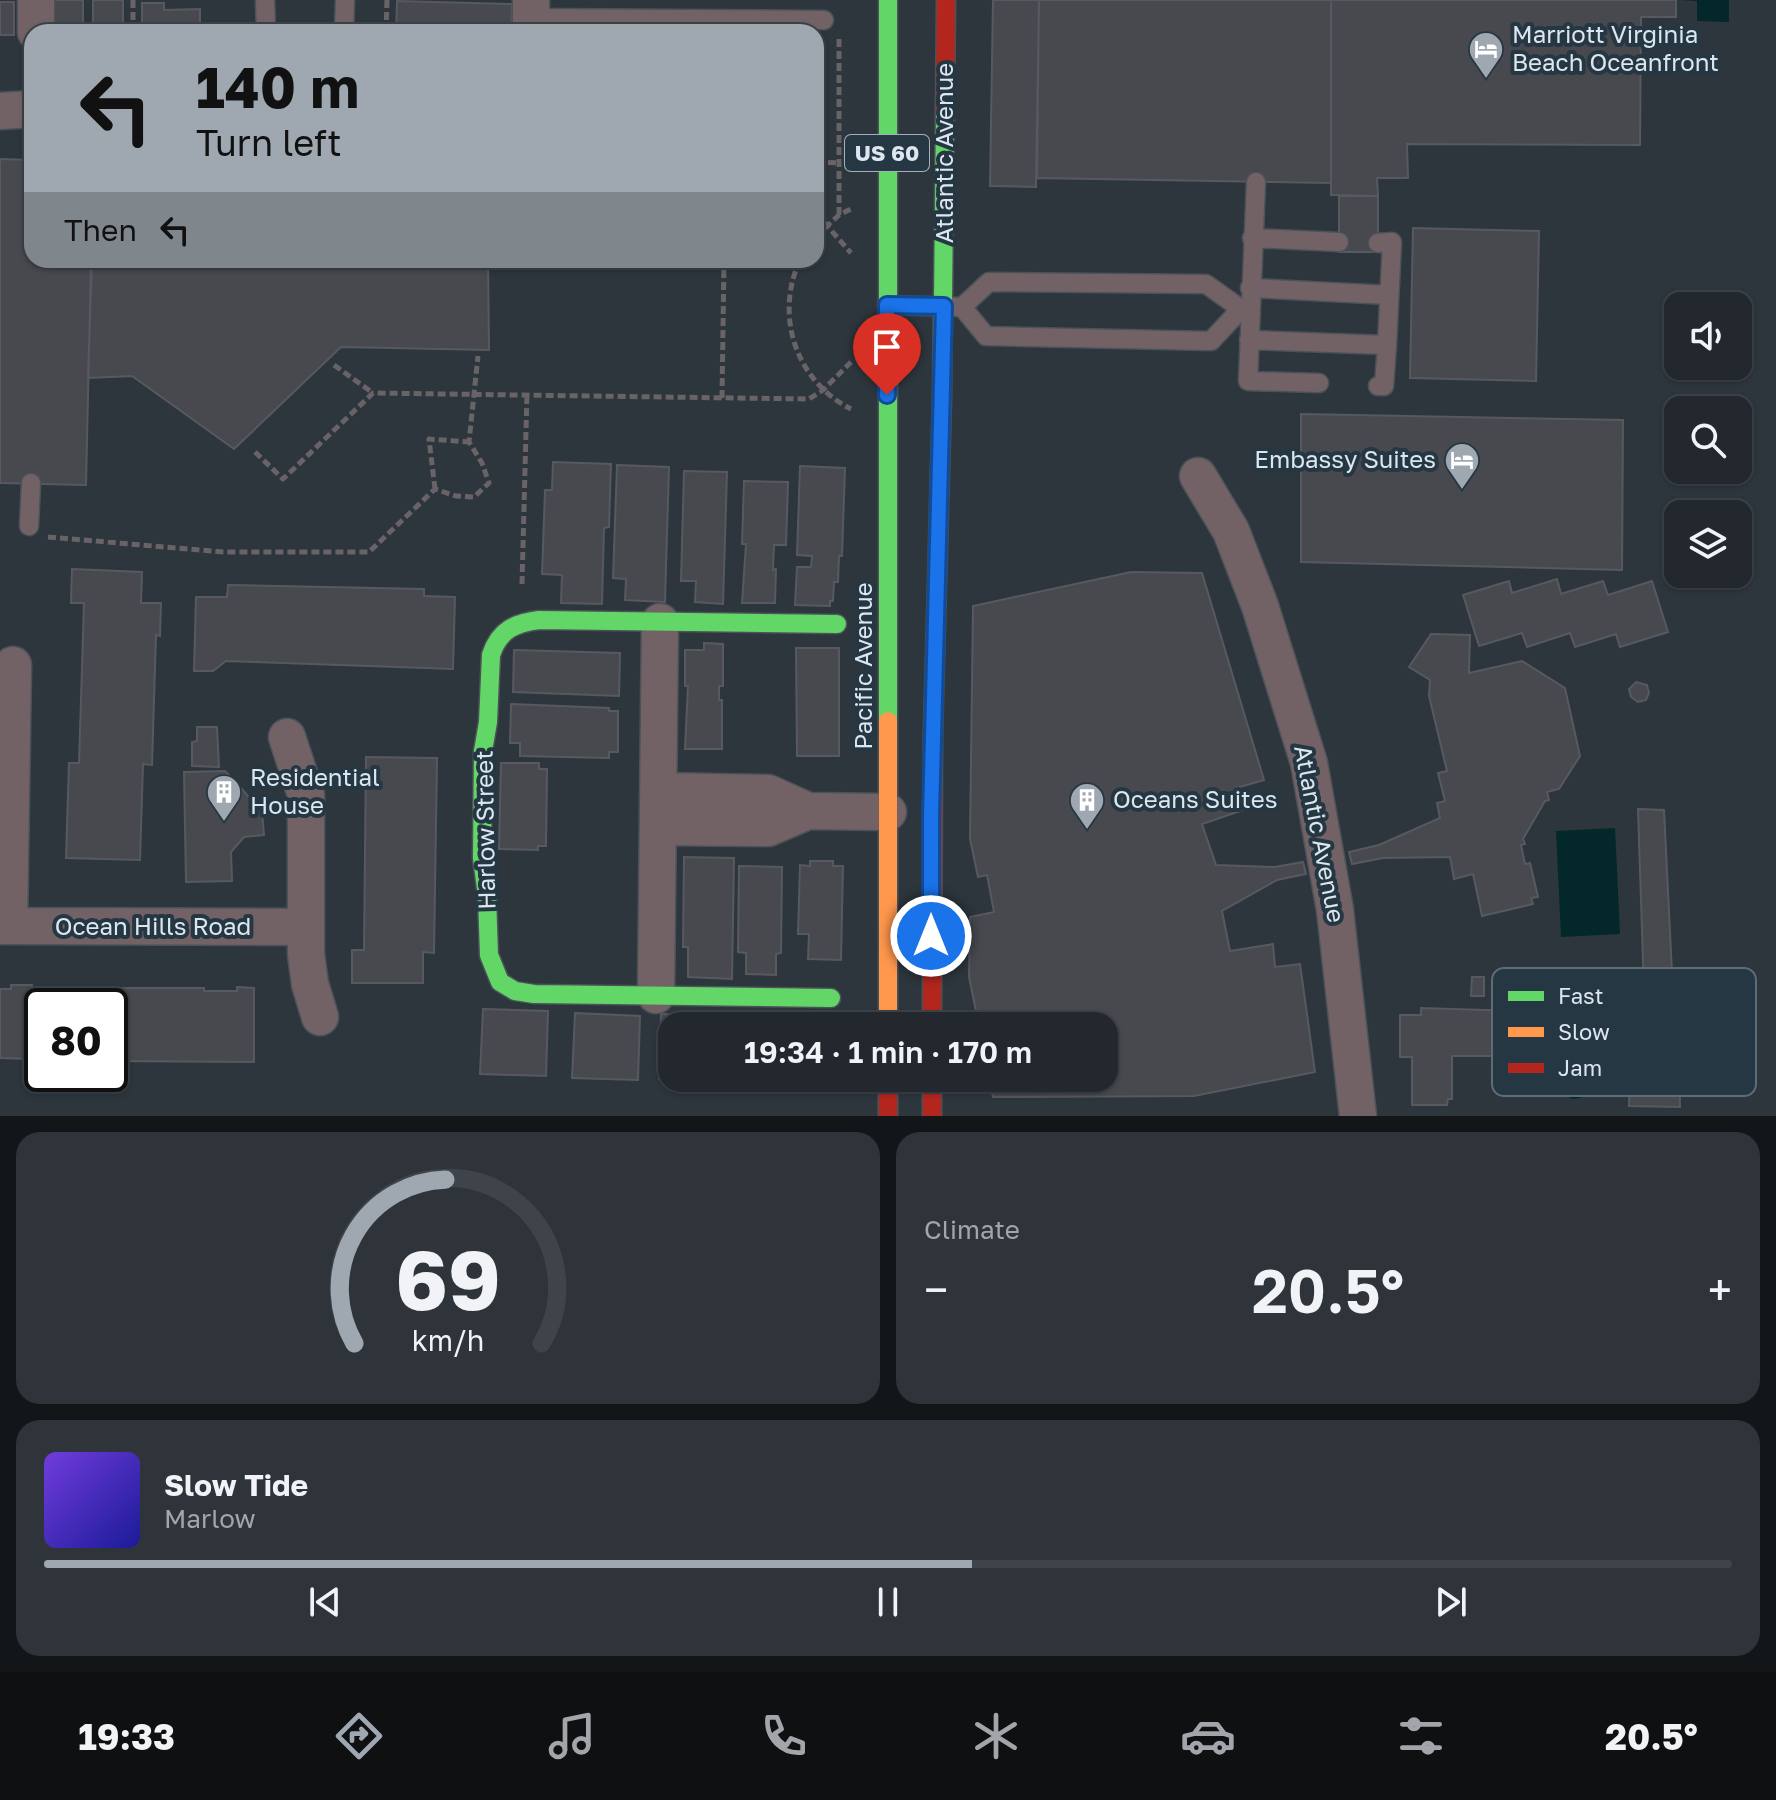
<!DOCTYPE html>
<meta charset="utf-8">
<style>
:root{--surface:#22282e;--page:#2e343a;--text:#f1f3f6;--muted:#a2a6aa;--line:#3f444a;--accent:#9fa8b0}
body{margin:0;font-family:"Golos Text",sans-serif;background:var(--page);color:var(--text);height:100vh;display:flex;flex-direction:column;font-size:30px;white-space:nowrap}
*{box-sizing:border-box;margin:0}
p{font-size:26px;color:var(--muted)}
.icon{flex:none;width:44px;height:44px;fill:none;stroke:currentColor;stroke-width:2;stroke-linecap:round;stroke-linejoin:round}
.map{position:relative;height:1116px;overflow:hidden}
.panel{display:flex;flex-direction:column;gap:16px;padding:16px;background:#131619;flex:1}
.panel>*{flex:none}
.guide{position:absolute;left:24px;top:24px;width:800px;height:244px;border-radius:24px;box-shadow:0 2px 6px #0004,0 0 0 2px var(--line);background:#9fa8b0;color:#111;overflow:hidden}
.fabs{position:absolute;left:1664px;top:292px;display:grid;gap:16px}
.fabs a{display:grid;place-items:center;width:88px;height:88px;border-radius:16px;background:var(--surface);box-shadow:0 2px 6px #0004,0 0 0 2px var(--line);font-size:40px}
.speed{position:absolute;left:24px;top:988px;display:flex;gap:16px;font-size:40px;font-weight:700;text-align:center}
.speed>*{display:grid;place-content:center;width:104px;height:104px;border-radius:50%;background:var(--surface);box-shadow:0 2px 6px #0004,0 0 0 2px var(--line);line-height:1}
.speed .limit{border:4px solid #111;border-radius:12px;background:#fff;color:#111}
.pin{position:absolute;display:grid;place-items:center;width:68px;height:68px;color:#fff;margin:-82px -34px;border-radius:50% 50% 50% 0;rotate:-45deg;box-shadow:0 0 8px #0007}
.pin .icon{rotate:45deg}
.me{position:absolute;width:88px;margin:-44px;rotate:0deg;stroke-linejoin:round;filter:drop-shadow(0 0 6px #0008)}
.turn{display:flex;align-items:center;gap:28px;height:168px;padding:0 40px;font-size:36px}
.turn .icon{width:104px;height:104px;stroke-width:2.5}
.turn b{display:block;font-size:56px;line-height:68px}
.then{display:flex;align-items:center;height:76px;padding:0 40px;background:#0003;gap:16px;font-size:30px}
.big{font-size:60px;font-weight:600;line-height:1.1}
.panel .tile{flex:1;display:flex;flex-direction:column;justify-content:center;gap:12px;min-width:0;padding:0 28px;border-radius:24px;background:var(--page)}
.panel .dial{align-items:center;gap:0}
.dial svg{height:208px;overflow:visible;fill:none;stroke:var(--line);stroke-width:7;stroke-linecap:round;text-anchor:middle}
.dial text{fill:var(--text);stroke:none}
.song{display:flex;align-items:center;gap:24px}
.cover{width:96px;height:96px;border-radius:12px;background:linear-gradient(135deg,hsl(260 70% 55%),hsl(240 70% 35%))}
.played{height:8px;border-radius:4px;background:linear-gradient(90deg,var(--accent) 55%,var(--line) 55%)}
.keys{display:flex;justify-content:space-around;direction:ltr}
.heat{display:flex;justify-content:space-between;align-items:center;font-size:44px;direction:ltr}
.panel .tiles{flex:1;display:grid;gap:16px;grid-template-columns:1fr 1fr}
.tile:last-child{grid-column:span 2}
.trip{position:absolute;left:658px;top:1012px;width:460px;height:80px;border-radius:24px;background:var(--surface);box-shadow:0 2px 6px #0004,0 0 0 2px var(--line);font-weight:600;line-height:80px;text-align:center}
.tabs{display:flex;height:128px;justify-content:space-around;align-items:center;background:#0e1012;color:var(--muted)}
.tabs .icon{width:56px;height:56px}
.tabs .on{color:var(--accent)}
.tabs b{font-size:36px;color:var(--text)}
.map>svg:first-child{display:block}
</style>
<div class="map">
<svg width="1776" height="1116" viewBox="0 0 1776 1116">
<rect width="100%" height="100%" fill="#2d363d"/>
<path fill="#04272a" d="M1680,0H1729V22L1697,21V1Z
M1615,828L1620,934L1561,937L1556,831Z
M1570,1071L1601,1072L1603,1077L1594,1095L1573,1099L1551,1089L1550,1083L1552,1079Z"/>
<path fill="#47494f" stroke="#575960" stroke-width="2" d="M53,0H83V32H53Z
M93,0H123V32H93Z
M993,0H1039L1036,187L990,186Z
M1039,0H1331V183L1037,178Z
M1331,0H1676V17H1641L1640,145L1407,144L1408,178H1377L1378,196L1331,195Z
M397,1L512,4L511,32H396Z
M0,2H14V35H0Z
M142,3H164V10L200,9V32H142Z
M816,37H822V74L818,73L817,148Z
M0,159L32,160V260H91L86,485L0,483Z
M1339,196H1378V252H1339Z
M1413,228L1539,231L1536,381L1410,378Z
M92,260H488L489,350L341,347L234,449L132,376L88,378Z
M1301,414L1623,420L1622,570L1301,562Z
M553,462L611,464L609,527L604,528L602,604L561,603L562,575L542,574L545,490H552Z
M617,465L669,467L665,602L625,600L626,579L613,578Z
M800,466L845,468L842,556H839L838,582H834L833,601H830V606L795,605L797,567H811L812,556L797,555Z
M684,471L727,472L723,604L695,602L696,581H681Z
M744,481L788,482L786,545H774L773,570L776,569L775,603H742L746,544H742Z
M72,569L142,572L141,603H161L160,636L156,635L152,765L143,764L140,860L66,858L69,763H79L84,603H71Z
M1131,572L1202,573L1264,780L1236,788L1243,810L1202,824L1216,865L1275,867L1303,862L1306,874L1277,880L1222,911L1230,951L1273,944L1275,967L1300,964L1315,1072L1194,1096L993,1097L989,1078H1104V1026H979L969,977L970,917L994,912L987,875L978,877L970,839L973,606Z
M1557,579L1561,594L1603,581L1608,595L1652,581L1668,632L1620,647L1616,634L1575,647L1570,633L1527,647L1522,633L1479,646L1463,595L1509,581L1512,593Z
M228,585L424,589V596L455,597L453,669L226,661L213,671H194L196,597H227Z
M1431,634L1470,635L1469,673L1522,661L1565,688L1580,756L1559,789L1547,792L1549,800L1545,801L1523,839L1525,844L1521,845L1525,864L1530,863L1538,897L1531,898L1533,904L1482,916L1473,874L1454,879L1450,857L1383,858L1352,864L1349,852L1379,845L1440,818L1437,803L1445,801L1438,773L1447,771L1429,696L1430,680L1409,667Z
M704,643L723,644V686H719V700H722V749H685L688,686H685V650H704Z
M796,648H839V756H797Z
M514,650L620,653L619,696L513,692Z
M1636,682L1647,685L1649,693L1646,700L1638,702L1631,697L1629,689Z
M511,704L609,708V711H618V752H609V758L520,756V743H510Z
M197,727H217L219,767L192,766V742L197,741Z
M366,757L437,758L434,953L423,952V983H352V950H364Z
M501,763H539V769H547L546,846H538V850L499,849Z
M225,771L262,811L264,835L244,837L231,852L232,881L186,882L184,772Z
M1638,809L1664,810L1673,993H1678L1680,1107L1629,1106L1630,1063L1493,1061V1056H1452V1099H1448L1447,1105H1412V1057H1400V1015H1421V1008L1620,1014V990L1644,991Z
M684,857L734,858L732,979L688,977V947H683Z
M810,861H833V866H843L841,960L808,959L809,934H798L800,865L810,866Z
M739,866L782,867L781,953L776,954V975L746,974V953L738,952Z
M1472,977H1484V996H1471Z
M11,985H32L31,1059L0,1058V989H11Z
M237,987L254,988V1062L110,1061V1006H60V988H204V991H237Z
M483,1009L548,1011L546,1076L480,1074Z
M760,1012L826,1015L825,1026H759Z
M575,1013L640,1016L638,1080L572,1078Z
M661,1014L726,1016V1026H672V1078H724V1081L659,1079Z"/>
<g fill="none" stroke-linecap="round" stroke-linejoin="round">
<g stroke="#4b5258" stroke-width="21">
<path id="lane" d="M265,0L266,32
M531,18L824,20
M344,32L345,0
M1256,182L1248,381L1319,383
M1252,238L1339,242
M1250,288L1389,295
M887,305L962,307L989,282L1206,284L1241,309H1250
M962,307L986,336L1211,341L1241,309
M1249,340L1387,345L1392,242L1378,243
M1378,386H1384L1387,345
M29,526L31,483"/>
</g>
<g stroke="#4b5258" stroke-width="39">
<path id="street" d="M36,0V32
M531,32V0
M0,111L32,109
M1198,476L1231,531L1260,606L1309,763L1335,910L1358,1116
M287,737L306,795V954L310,984L320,1017
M659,791L768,793L808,811
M659,827L768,828L808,811L888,812
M0,926L306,927
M9,926L13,665
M656,995L660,622"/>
</g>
<g stroke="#4b5258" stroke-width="21">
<path id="fast" d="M888,0V721
M933,733L942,396L945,111
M831,998L534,994L515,991L500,982L489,955L487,896L482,858L483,751L488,722L491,655C499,630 515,623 539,620L837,624"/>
</g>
<g stroke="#4b5258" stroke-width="21">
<path id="slow" d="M888,721V1026"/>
</g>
<g stroke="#4b5258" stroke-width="21">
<path id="jam" d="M945,111L946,0
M932,1026L933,733
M888,1078V1116
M932,1078V1116"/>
</g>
<path stroke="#696367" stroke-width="5" stroke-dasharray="8 4" stroke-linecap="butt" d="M133,0V32
M386,32L387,0
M816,162L839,163
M816,213L851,253
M839,215V36
M816,236L839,215L853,208
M800,260C774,316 796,381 851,409
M334,365L373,393
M722,398L724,260
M255,452L283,479L373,393L809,399L823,390L851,362
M435,489L429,439L469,442
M48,537L223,552H369L435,489L456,496L474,497L489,483L482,463L469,442L478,356
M522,584L527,393"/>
<use href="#lane" stroke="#726266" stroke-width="18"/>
<use href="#street" stroke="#726266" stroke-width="36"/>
<use href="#fast" stroke="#63d668" stroke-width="18"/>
<use href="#slow" stroke="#ff974d" stroke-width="18"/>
<use href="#jam" stroke="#b3261e" stroke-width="18"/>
</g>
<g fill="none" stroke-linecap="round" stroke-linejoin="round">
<g stroke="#114b97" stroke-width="20">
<path id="route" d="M887,395V305L944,306L931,816V936"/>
</g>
<use href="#route" stroke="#1a73e8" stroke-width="14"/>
</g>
<defs>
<g id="hotel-pin" transform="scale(1.8)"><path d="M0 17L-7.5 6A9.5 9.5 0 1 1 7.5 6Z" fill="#9fa8b0" stroke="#263744"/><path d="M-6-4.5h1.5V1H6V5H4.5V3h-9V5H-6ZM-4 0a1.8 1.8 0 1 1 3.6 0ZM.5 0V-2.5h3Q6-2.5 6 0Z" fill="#fff"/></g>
<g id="building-pin" transform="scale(1.8)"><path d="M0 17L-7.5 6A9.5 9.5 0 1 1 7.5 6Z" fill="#9fa8b0" stroke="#263744"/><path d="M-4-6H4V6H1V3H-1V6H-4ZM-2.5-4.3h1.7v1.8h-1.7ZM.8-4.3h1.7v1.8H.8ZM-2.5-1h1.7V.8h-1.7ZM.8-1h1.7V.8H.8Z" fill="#fff"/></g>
</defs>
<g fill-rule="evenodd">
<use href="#hotel-pin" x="1486" y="49"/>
<use href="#hotel-pin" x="1462" y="460"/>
<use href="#building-pin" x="224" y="792"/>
<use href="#building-pin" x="1087" y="800"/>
</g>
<g text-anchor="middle" stroke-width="8" stroke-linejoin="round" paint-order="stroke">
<rect fill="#263744" stroke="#a5b2bb" stroke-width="2" x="845" y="135" width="84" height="36" rx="6"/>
<g font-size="22" font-weight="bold" fill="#dce6ee">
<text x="887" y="161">US 60</text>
</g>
<g font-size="24" fill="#dce6ee" stroke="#263744" text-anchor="start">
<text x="1512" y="43">Marriott Virginia<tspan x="1512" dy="28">Beach Oceanfront</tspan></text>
<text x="1436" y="468" text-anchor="end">Embassy Suites</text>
<text x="250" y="786">Residential<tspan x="250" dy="28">House</tspan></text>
<text x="1113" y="808">Oceans Suites</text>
</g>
<g font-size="24" fill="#dce6ee" stroke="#263744">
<text transform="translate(945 153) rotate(-90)" y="8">Atlantic Avenue</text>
<text transform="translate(864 666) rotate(-90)" y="8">Pacific Avenue</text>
<text transform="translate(486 830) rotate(-91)" y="8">Harlow Street</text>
<text transform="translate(1319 834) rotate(79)" y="8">Atlantic Avenue</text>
<text x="153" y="935">Ocean Hills Road</text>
</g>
</g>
<rect x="1492" y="968" width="264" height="128" rx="12" fill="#263744" stroke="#5d6c77" stroke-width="2"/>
<rect x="1508" y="991" width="36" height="10" fill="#63d668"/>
<rect x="1508" y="1027" width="36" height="10" fill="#ff974d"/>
<rect x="1508" y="1063" width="36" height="10" fill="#b3261e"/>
<g font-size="22" fill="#dce6ee">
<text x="1558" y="1004">Fast</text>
<text x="1558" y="1040">Slow</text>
<text x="1558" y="1076">Jam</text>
</g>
</svg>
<div class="fabs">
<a><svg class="icon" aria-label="sound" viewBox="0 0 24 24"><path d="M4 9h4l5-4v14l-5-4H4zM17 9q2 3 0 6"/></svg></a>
<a><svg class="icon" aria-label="search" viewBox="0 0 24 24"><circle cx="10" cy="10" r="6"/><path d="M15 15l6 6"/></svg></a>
<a><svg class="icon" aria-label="layers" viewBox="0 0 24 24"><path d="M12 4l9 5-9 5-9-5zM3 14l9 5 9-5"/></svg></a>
</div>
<div class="speed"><div class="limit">80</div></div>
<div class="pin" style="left:887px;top:395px;background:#d93025"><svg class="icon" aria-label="arrive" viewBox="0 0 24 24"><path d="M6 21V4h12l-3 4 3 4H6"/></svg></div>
<svg class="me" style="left:931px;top:936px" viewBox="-20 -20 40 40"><circle r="17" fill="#1a73e8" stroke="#fff" stroke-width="3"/><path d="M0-11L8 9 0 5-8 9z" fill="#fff"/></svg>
<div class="trip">19:34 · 1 min · 170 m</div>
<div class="guide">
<div class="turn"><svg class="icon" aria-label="left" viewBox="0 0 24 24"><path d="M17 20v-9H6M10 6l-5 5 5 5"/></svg><div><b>140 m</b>Turn left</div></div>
<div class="then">Then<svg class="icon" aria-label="left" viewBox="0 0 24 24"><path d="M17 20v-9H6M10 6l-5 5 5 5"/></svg></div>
</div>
</div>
<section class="panel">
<div class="tiles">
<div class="tile dial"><svg viewBox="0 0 100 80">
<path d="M14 69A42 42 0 1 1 86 69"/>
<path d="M14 69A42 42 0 0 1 49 6" stroke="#9fa8b0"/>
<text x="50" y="56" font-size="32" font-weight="700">69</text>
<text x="50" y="72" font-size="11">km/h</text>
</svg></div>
<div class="tile"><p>Climate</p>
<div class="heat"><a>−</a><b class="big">20.5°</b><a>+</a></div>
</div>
<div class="tile">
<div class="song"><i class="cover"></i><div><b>Slow Tide</b><p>Marlow</p></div></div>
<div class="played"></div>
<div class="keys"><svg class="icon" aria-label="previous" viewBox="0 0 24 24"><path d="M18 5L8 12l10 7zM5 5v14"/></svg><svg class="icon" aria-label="pause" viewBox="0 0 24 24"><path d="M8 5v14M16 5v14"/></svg><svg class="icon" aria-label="next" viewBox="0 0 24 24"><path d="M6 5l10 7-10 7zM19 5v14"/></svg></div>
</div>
</div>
</section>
<nav class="tabs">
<b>19:33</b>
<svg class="icon on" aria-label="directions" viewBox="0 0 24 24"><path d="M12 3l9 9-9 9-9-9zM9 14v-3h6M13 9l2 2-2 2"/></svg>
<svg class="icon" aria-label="music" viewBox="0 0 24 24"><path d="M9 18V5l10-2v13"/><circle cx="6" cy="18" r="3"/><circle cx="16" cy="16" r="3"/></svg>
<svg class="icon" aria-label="phone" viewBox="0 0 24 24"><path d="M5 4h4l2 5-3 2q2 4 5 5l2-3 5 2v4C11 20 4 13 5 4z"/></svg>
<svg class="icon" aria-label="climate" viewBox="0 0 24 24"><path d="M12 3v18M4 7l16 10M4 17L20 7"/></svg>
<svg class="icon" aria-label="car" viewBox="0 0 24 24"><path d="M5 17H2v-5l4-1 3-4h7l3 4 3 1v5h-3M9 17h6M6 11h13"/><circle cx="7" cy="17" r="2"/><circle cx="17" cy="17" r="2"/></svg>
<svg class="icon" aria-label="filters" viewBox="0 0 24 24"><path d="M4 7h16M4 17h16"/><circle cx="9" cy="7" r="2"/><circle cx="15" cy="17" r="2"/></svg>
<b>20.5°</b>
</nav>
